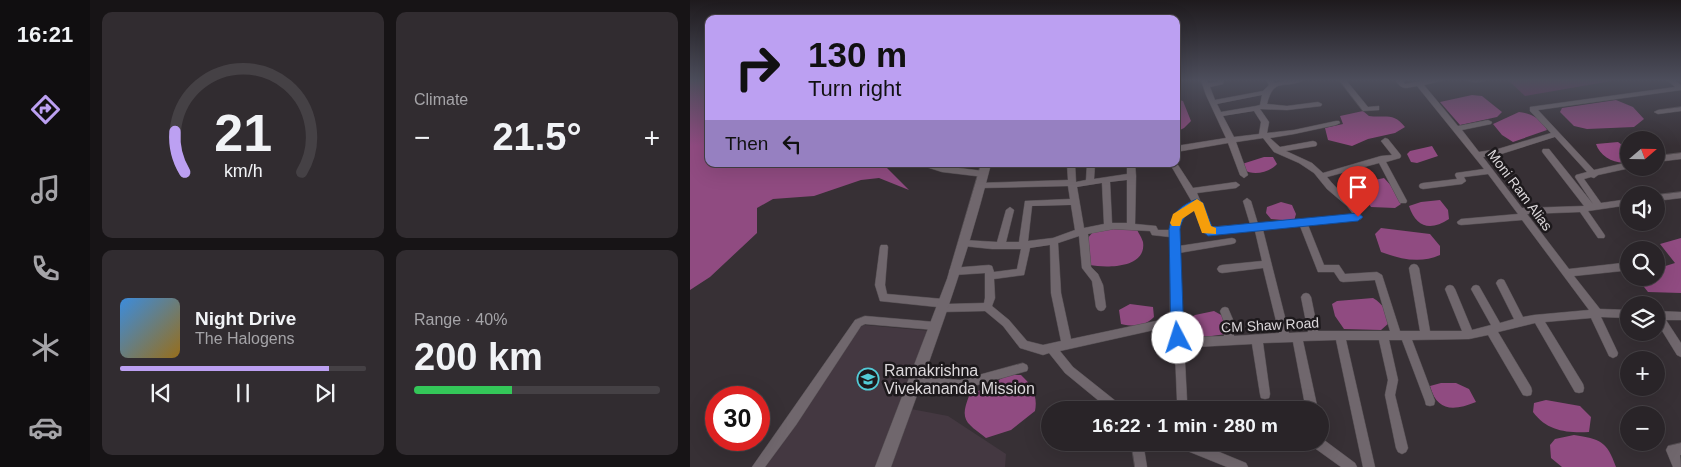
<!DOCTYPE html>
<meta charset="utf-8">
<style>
:root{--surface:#292428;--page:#312c30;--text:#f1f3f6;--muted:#a5a4a8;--line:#454145;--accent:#bca0f2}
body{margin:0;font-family:Arial,sans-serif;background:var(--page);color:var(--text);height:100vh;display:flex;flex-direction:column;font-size:19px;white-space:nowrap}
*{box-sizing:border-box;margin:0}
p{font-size:16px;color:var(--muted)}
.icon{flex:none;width:28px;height:28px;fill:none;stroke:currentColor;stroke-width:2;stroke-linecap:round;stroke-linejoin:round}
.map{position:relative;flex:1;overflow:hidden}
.sheet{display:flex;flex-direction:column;gap:12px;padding:12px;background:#171416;width:600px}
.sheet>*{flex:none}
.top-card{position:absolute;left:15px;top:15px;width:475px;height:152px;border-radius:10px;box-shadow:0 5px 20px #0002,0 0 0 1px var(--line);background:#bca0f2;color:#111;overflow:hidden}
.needle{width:32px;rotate:70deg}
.controls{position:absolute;left:930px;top:131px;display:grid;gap:10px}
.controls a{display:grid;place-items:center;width:45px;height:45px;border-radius:50%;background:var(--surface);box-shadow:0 5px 20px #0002,0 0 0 1px var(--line);font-size:25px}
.speed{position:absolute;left:15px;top:386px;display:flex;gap:10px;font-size:25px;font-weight:700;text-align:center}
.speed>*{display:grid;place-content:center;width:65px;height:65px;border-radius:50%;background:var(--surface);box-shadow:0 5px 20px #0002,0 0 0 1px var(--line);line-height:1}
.speed .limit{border:8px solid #d22;background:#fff;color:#111}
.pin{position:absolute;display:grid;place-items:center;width:42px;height:42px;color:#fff;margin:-51px -21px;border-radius:50% 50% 50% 0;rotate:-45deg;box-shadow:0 0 5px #0007}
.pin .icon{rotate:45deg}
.me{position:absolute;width:55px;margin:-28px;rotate:355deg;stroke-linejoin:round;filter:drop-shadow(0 0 4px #0008)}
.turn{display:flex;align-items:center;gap:18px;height:105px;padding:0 20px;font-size:22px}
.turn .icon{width:65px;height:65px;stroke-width:2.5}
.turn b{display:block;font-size:35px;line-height:42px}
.then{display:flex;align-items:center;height:48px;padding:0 20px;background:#0003;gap:10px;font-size:19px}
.big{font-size:38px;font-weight:700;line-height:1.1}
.sheet .tile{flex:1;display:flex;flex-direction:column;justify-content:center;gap:8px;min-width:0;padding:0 18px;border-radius:10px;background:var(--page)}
.sheet .dial{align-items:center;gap:0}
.dial svg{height:130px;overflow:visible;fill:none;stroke:var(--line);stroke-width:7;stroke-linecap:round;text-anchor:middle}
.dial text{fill:var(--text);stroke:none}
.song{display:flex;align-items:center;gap:15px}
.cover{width:60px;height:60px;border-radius:8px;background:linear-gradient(135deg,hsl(210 70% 55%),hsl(40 70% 35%))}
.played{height:5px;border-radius:2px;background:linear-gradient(90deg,var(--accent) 85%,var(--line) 85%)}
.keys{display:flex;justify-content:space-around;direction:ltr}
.heat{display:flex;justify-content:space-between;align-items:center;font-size:28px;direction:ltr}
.charge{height:8px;border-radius:4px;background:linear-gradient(90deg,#34c759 40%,var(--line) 0)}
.sheet .tiles{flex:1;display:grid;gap:12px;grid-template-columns:repeat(2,1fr)}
.trip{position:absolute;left:351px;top:401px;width:288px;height:50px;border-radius:25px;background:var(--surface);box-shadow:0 5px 20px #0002,0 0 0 1px var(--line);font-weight:700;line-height:50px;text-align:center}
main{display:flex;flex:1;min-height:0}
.tabs{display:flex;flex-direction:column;width:90px;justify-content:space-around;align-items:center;background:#100e10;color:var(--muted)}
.tabs .icon{width:35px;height:35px}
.tabs .on{color:var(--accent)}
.tabs b{font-size:22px;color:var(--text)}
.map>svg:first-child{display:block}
</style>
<main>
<nav class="tabs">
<b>16:21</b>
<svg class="icon on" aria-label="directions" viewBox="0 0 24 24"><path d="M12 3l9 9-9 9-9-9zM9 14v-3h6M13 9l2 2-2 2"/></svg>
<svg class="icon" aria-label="music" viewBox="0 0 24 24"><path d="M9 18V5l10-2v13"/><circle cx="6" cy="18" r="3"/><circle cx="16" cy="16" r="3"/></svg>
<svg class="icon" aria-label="phone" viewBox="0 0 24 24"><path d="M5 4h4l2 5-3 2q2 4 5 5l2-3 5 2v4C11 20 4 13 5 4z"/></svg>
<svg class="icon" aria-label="climate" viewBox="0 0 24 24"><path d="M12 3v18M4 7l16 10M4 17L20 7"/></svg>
<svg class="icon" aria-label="car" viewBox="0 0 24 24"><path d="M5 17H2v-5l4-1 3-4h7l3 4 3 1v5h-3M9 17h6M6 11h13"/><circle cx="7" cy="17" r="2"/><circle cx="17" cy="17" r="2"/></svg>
</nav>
<section class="sheet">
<div class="tiles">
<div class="tile dial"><svg viewBox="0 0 100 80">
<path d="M14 69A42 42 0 1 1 86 69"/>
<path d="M14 69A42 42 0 0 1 8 44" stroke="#bca0f2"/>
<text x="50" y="56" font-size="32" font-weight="700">21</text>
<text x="50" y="72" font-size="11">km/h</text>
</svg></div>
<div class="tile"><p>Climate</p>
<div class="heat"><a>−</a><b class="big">21.5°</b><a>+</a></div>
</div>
<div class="tile">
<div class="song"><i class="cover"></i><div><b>Night Drive</b><p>The Halogens</p></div></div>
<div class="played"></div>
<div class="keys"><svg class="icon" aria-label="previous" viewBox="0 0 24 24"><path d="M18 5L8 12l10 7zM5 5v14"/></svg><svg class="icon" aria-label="pause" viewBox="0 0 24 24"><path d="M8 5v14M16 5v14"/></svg><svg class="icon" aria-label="next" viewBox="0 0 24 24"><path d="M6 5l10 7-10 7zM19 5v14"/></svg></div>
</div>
<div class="tile"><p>Range · 40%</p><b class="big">200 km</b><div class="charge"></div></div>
</div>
</section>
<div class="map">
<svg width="991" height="467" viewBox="0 0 991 467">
<rect width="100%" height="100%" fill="#373035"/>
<path fill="#443841" d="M174,325L240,331L189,467H74L169,328Z
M221,409L258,416L316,454L315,467H200Z"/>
<path fill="#692f5d" d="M818,80H927L835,96Z"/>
<path fill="#904b81" d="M0,80H19V164H193L219,190L189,178L171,180L124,196L83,199L67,208V233L20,277L0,290Z
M782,95L792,96L812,112L807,117L770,125L750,102Z
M486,99L493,101L501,121L494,128L486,132Z
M926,100L943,107L954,119L944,127L897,129L884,126L870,112L872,108Z
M673,111L679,116C695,118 704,112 715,127L705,133L678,139L662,146L638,140L635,128L653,124L650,116Z
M829,112C841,113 852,119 857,130L823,142L812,135L803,124Z
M928,142L939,150V162C926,165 910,157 906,144Z
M742,146L748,156L727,163L721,162L717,154L720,151Z
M574,157H583L587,164C580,172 564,176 554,170L552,164Z
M694,178L706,191L711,204L705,208L681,207L666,184Z
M750,200L758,210L759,219C741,231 726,228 719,206L731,202Z
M591,202L602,205L606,214L604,221L581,219L576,213L577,207Z
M426,228H446C448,232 452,238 453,242C457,269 415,268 400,265L396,240L403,232Z
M691,228L740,234L750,246V255C730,264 710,259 691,252L685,234Z
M991,238V293L958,292L947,278H966V269L985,263L970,244Z
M683,298C693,304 698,312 699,323L691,330L654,329L645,316L642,304L647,301Z
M440,304L463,307L464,317C454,327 444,327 431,324L429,310Z
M524,311L533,316L536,334L508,338L499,330L497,320L505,315Z
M318,375H331C342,385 348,396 345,411L321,430L296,438C277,423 269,421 279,396Z
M751,383H766L779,389L786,402C764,411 747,412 740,386Z
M856,400L890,406L901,417L899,432C876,433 857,431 843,412L844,403Z
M884,435C910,439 917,441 926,467H872L861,458L860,445L865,439Z"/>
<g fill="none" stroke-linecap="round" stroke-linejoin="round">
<g stroke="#544e52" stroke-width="1">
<path id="street" d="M511,80H517L518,83L528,82V80H534L533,84L520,87L525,100L573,91L579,85L576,80H583L585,83L598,80H614C594,90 584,76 577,104L597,106L628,102L632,104L631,106L597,110L570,109L579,122L577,133L604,130L646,121H649L650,123L646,125L604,134L580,138L590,147L623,141L626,142L627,144L626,146L596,151L622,163L633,173L691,156L702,155L691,141L695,138L698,139L710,154L711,156L710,158L696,162L717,201L716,203H710L689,163L637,177C648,192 664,200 672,217L671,219L618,225L634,265H649L655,274L687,272L692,275L710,331H730L719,268L721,265L724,264L727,265L729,268L740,331H772L755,289L757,286L760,285L763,286L765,289L782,330L801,325L781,289L783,286L786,285L789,286L810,323L824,319L806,283L808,280L811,279L814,280L833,317L844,315L899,310L832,220L771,225L768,224L767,222L771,219L828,214L798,174L774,177L776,181L772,184L733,189L730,188L729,186L730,184L733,183L767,179L765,175L766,173L794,169L727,86C715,88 713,91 705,80H712L715,84L736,80H755L734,85L768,126L798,120L802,122L801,124L772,130L789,152L808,149L861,133L840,111V107L985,87L977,80H985L991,85V90L848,110L904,170L939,162V168H940L908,175L904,178L901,177L894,179L911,203L939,199V205L898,211L914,234L915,236L914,238H908L890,212L837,214L879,269L932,263L935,264L937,267L935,270L932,271L884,276L910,309L939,310V318L911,317L928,353L927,356L923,358L919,356L901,318L855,322L893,384L894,388L893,392L889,393L885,392L845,323L808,332L841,387L842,391L841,395L837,396L833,395L798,335L779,339L722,340L745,401L744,405L740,406L736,405L735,401L712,340H699L708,380L705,395L718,448L716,452L712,454L708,452L706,448L695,395L698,380L689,340H656L685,467H673L646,340L613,341L628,410H616L603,342L573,343L580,394L579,398L575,399L571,398L570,394L562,344L506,347L494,343L497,400L496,404L492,405L488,404L487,400L484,329L482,326L370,351L383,367L432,406L434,410H420L375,373L359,353L353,355L330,348L313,326L295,311L251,312L248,311L247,307L190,301L185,285L190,247L191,245H197L198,247L195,285L197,294L253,299L256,300L257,304L294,303L295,298V273L264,275L261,274L259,271L261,268L299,265L302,266L304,272L327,269L331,249H302L273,246L270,245L269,243L270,241L273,240L307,242L316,210L320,207L324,210L316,242H329L335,201L380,199L378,186L291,188L288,187L287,185L288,183L378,180L377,164H385L386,182L396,180L397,164H405L404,179L437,174V164H445L446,176L445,224L466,226L468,230H480L484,215L502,202L480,164H486V162L503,188L546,182L550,185L546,188L507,193L521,227L560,224L553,201L557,198L561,201L568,224L663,214L657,206L637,189L624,173L609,163L584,152L573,138L546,142L558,175L554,178L550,175L538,143L486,152V146L536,138L516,95ZM572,95L570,105L566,106L531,112L527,104ZM564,111L571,122L569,134L544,137L533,116ZM865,137L897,172L886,175L885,177L903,204L859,149H853L852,151L853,153L894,206L832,208L793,157L808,155ZM437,180V223H422L420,182ZM412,183L414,224L394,228L387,187ZM381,205L385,230L363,238L338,241L342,206ZM505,209L515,233L518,234L565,231L572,261L532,265L529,266L527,269L529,272L532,273L573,268L589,333L544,336V322L538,308L535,307L532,308L530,311L534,322V336L506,337L496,335L490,321L489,253L542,244L545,243L546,241L545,239L542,238L489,246L488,229L491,219ZM610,226L628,272H644L650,281L653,282L685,280L700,331H628L621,297L619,294L616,293L613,294L611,297L618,332L599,333L573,230ZM424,229L460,231L462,235L480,237V318L381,339L371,293L368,243L389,236L392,268L402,281L406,307L408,310L411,311L414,310L416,307L413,285L408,274L401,267L398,234ZM360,245L361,293L371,341L353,345L337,341L319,320L302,306L305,298L304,279L334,275L340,248Z
M649,80H656L678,107L689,106V110L673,111Z
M776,80H796C792,83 780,83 776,80Z
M991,107V111L968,114L964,112L968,110Z
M991,153V159L966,162V156Z
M232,164H244L252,166L294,171L298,174L294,177L252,172L233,166Z
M991,192V198L966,201V195Z
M966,311L991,312V320H976L991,343V357L987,355L966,321Z
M175,316L245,322L249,323L250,326L249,329L245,330L175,324L171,326L106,425L75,467H62L165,320Z
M333,363L337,365L338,368L337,371L270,390L225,386L221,385L220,381L221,377L225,376L270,380Z
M524,403L528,404L529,408V410H517L520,404Z
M630,437L665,463L667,467H651L626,449L623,442H630Z
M441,442H453L457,467H445Z
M483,442H505L556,463L558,467H537L485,446Z
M991,443V455H990L991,467H983L976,450L978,446Z"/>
</g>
<g stroke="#544e52" stroke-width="1">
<path id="secondary" d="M291,164H301C275,268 237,367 201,467H185L257,279Z"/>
</g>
<use href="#street" fill="#70676d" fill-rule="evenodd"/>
<use href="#secondary" fill="#70676d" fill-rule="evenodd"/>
</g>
<linearGradient id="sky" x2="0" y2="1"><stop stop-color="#1e1a1d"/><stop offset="0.55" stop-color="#4d4e5c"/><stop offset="1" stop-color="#4d4e5c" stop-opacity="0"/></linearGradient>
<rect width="991" height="146" fill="url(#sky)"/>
<path fill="#1a73e8" stroke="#114b97" d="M507,199L513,203L522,227L668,213L673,217L668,221L518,236L512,231L504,210C495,215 492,219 490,229L494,338L492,342L488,344L483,342L481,338L479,229C482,213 491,205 507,199Z"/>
<path fill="#f59e0b" d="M507,199L513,203L521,226L526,228V234L512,233L504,211L492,219L490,226H482L480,223L483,214Z"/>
<defs>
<g id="school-ring" transform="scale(1.125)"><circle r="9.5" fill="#1d191c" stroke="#52cbd7" stroke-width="1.5"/><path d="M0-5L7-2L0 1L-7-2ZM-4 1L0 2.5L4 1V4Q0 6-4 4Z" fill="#52cbd7"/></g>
</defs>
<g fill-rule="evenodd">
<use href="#school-ring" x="178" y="379"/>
</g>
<g text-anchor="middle" stroke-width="5" stroke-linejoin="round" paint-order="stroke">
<g font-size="14" fill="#dcd8db" stroke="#1d191c">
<text transform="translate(830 190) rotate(53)" y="5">Moni Ram Alias</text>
<text transform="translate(580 325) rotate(-3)" y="5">CM Shaw Road</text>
</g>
<g font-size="16" fill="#dcd8db" stroke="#1d191c" text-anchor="start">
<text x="194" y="376">Ramakrishna<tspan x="194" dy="18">Vivekananda Mission</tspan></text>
</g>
</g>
</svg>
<div class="controls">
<a><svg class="needle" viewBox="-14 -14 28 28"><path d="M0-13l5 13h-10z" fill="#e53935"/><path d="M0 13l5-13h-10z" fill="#a5a4a8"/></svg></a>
<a><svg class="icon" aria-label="sound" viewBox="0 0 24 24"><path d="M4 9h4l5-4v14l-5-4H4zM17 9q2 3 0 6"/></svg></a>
<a><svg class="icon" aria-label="search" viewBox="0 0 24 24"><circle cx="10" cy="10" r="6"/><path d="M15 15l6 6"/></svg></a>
<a><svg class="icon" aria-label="layers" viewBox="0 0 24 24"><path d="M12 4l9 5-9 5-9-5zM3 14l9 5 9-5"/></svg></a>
<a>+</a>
<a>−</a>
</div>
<div class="speed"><div class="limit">30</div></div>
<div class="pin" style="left:668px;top:217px;background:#d93025"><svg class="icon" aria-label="arrive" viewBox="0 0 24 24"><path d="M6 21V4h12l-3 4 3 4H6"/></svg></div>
<svg class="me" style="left:488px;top:338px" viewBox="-20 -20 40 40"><circle r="19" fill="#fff"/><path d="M0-13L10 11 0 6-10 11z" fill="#1a73e8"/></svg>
<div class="trip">16:22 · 1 min · 280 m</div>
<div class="top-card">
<div class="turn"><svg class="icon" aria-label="right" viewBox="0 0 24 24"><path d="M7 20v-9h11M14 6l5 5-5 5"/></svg><div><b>130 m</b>Turn right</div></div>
<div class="then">Then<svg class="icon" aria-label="left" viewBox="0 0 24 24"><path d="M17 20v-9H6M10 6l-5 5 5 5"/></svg></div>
</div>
</div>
</main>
